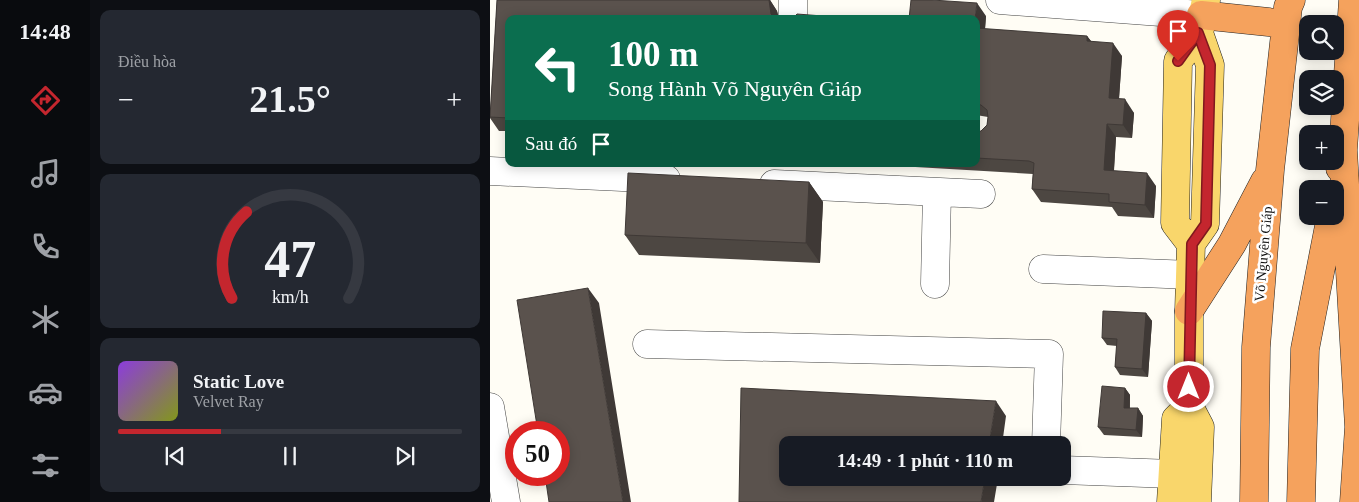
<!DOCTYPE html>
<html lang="vi">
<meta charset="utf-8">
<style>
:root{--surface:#171b24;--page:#242831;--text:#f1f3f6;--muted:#9ea1a6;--line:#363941;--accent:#c4262e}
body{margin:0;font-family:Georgia,serif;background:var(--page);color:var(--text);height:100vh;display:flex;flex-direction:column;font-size:19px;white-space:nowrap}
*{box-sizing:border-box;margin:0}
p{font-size:16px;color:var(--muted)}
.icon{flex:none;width:28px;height:28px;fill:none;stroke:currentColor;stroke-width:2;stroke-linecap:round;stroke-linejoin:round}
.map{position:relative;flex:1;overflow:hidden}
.drawer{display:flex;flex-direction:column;gap:10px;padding:10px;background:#0d0f14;width:400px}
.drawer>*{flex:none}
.banner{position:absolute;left:15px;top:15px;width:475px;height:152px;border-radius:10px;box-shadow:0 2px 12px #0003;background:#0b6e4f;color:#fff;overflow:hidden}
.tools{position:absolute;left:809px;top:15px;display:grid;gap:10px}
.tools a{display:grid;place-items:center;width:45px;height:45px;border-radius:10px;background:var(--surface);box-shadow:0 2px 12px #0003;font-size:25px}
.speed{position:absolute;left:15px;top:421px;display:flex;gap:10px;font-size:25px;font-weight:700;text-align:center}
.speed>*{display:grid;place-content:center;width:65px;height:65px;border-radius:50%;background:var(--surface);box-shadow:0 2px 12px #0003;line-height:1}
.speed .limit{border:8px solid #d22;background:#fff;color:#111}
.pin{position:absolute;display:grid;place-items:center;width:42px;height:42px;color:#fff;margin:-51px -21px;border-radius:50% 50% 50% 0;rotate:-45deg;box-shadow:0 0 5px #0007}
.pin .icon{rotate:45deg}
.me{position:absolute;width:55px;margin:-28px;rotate:0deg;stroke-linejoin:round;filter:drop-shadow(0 0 4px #0008)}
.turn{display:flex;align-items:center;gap:18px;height:105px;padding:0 20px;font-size:22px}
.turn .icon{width:65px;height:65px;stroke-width:2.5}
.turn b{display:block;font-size:35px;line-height:42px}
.then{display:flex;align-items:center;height:48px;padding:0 20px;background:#0003;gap:10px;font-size:19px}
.big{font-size:38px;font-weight:800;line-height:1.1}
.drawer .card{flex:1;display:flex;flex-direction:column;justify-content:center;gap:8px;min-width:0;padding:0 18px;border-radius:10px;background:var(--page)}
.drawer .dial{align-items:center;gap:0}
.dial svg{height:130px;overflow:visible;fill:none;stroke:var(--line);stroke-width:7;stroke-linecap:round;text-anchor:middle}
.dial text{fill:var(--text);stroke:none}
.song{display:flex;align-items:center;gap:15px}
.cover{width:60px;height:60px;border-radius:8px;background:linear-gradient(135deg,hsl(270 70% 55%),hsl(70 70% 35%))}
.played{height:5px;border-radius:2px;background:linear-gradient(90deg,var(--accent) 30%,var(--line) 30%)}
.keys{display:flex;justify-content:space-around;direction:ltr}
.heat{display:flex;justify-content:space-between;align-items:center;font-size:28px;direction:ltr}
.trip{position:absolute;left:289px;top:436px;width:292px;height:50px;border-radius:10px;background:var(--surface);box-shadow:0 2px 12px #0003;font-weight:800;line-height:50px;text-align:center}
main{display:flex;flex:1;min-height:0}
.dock{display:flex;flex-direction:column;width:90px;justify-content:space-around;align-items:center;background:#090b0e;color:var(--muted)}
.dock .icon{width:35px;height:35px}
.dock .current{color:var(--accent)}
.dock b{font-size:22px;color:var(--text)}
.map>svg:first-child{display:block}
</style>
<main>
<nav class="dock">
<b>14:48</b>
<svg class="icon current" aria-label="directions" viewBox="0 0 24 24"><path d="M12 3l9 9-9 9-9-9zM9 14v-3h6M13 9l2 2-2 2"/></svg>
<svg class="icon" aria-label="music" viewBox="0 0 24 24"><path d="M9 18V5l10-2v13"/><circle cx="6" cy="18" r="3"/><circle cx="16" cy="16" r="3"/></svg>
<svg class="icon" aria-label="phone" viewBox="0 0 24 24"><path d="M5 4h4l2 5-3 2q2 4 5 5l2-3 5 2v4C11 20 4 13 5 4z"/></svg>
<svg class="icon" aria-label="climate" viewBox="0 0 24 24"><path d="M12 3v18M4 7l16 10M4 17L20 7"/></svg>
<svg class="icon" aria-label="car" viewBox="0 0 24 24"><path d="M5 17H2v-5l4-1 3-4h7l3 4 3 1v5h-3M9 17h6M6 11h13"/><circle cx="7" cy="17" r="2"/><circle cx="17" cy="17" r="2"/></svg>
<svg class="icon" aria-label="filters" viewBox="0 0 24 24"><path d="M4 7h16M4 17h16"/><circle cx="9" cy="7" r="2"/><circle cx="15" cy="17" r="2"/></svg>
</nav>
<section class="drawer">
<div class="card"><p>Điều hòa</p>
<div class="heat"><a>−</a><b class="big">21.5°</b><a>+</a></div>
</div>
<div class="card dial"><svg viewBox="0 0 100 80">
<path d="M14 69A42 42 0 1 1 86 69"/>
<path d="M14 69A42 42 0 0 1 23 16" stroke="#c4262e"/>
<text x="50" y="56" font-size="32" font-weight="700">47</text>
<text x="50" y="72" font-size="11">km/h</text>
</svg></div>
<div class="card">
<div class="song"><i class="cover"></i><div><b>Static Love</b><p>Velvet Ray</p></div></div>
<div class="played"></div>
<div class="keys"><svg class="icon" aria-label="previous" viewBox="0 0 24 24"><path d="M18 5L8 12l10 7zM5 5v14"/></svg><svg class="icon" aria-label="pause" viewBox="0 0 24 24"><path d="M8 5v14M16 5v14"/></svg><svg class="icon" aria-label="next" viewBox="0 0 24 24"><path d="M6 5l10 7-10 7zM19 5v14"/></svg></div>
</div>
</section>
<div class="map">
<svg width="869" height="502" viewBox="0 0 869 502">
<rect width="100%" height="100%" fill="#fffdf5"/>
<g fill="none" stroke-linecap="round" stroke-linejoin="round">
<g stroke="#444" stroke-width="29">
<path id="minor" d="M510,0L711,15
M303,19V0
M0,171L176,179
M284,184L491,194
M553,269L701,275
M445,284L447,192
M157,344L559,354L556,445
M0,407L16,502
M572,470L683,474"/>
</g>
<g stroke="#222" stroke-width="29">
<path id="major" d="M701,244L685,223L688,61L709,33L716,0
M681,502L686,419L699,406
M707,502L710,427L699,406V311L701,244L715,224L720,65L709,33"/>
</g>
<g stroke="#222" stroke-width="29">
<path id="highway" d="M711,15L797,24
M853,150L869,427L864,502
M850,168L853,150L863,0
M699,311L742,244L775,181
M764,502L766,347L780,170L798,7L801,0
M811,502L815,349L841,216"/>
</g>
<use href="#minor" stroke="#fff" stroke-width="28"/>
<use href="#major" stroke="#f9d66b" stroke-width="28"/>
<use href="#highway" stroke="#f5a25d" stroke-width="28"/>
</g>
<path fill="#4d4742" d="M7,0H280L287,11L289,19H19V131H9L0,118Z
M496,16L495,29L597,36L601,41L632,56L629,99L644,113L642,138L626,137L624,171L666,186L664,218L628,216L622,207L551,202L542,189L543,174L374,164H486V132L491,131L497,125L498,117L486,115V19Z
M319,182L333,202L330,263L149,255L135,235Z
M656,313L662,321L658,377L630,375L625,367L627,346L617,345L612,338Z
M635,388L640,395V408H648L653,416L652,437L614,435L608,427Z"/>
<path fill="#3f3936" d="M279,0H280L287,11L289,19H284L281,14Z
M487,3L496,16L494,41L486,30V19H485Z
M597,36L607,49L597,41Z
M623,43L632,56L628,112L619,98Z
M635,99L644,113L642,138L633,125Z
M617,124L626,137L623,183L614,170Z
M657,173L666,186L664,218L655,205Z
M319,182L333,202L330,263L316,243Z
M98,288L109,303L141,502H133Z
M656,313L662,321L658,377L652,369Z
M635,388L640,395L639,415L634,408Z
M506,401L516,416L512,445H499Z
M648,408L653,416L652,437L646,430Z
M495,478H508L504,502H491Z"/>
<path fill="#5a524d" stroke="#3f3936" d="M7,0H279L281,14L286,19H19V118L0,117Z
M421,0H442L487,3L485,19H419Z
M307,14L371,19H302Z
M486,28L597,36V41L623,43L619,98L635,99L633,125L617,124L614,170L657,173L655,205L619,202V194L542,189L544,163L539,161L486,158V132L491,131L497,125L498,117L497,110L491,105L486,104Z
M138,173L319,182L316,243L135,235Z
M98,288L133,502H59L55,475H69V432H48L27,300Z
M613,311L656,313L652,369L625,367L627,339L612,338Z
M612,386L635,388L634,408H648L646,430L608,427Z
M251,388L506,401L499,445H298V478H495L491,502H249Z"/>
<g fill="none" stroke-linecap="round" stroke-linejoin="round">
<g stroke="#7f191e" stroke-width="12">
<path id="route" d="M688,61L708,33L720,65L716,224L702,244L699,387"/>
</g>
<use href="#route" stroke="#c4262e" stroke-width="9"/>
</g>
<g text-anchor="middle" stroke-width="5" stroke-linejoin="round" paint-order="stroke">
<g font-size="14" fill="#111" stroke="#fff">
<text transform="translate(773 254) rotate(-85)" y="5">Võ Nguyên Giáp</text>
</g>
</g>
</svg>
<div class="tools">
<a><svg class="icon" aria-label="search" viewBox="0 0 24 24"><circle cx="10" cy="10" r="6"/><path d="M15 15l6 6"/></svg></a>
<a><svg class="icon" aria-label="layers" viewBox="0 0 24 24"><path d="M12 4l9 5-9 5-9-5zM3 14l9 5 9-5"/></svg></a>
<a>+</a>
<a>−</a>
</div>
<div class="speed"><div class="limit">50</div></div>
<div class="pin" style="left:688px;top:61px;background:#d93025"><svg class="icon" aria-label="arrive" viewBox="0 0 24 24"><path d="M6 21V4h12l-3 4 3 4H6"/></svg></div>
<svg class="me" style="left:699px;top:387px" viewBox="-20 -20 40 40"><circle r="17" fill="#c4262e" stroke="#fff" stroke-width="3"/><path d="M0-11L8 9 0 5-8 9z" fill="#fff"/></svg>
<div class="trip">14:49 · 1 phút · 110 m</div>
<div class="banner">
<div class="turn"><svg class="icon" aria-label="left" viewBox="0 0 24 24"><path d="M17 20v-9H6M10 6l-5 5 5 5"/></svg><div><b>100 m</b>Song Hành Võ Nguyên Giáp</div></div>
<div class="then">Sau đó<svg class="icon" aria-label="arrive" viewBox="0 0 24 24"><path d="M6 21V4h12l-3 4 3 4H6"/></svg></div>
</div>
</div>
</main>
